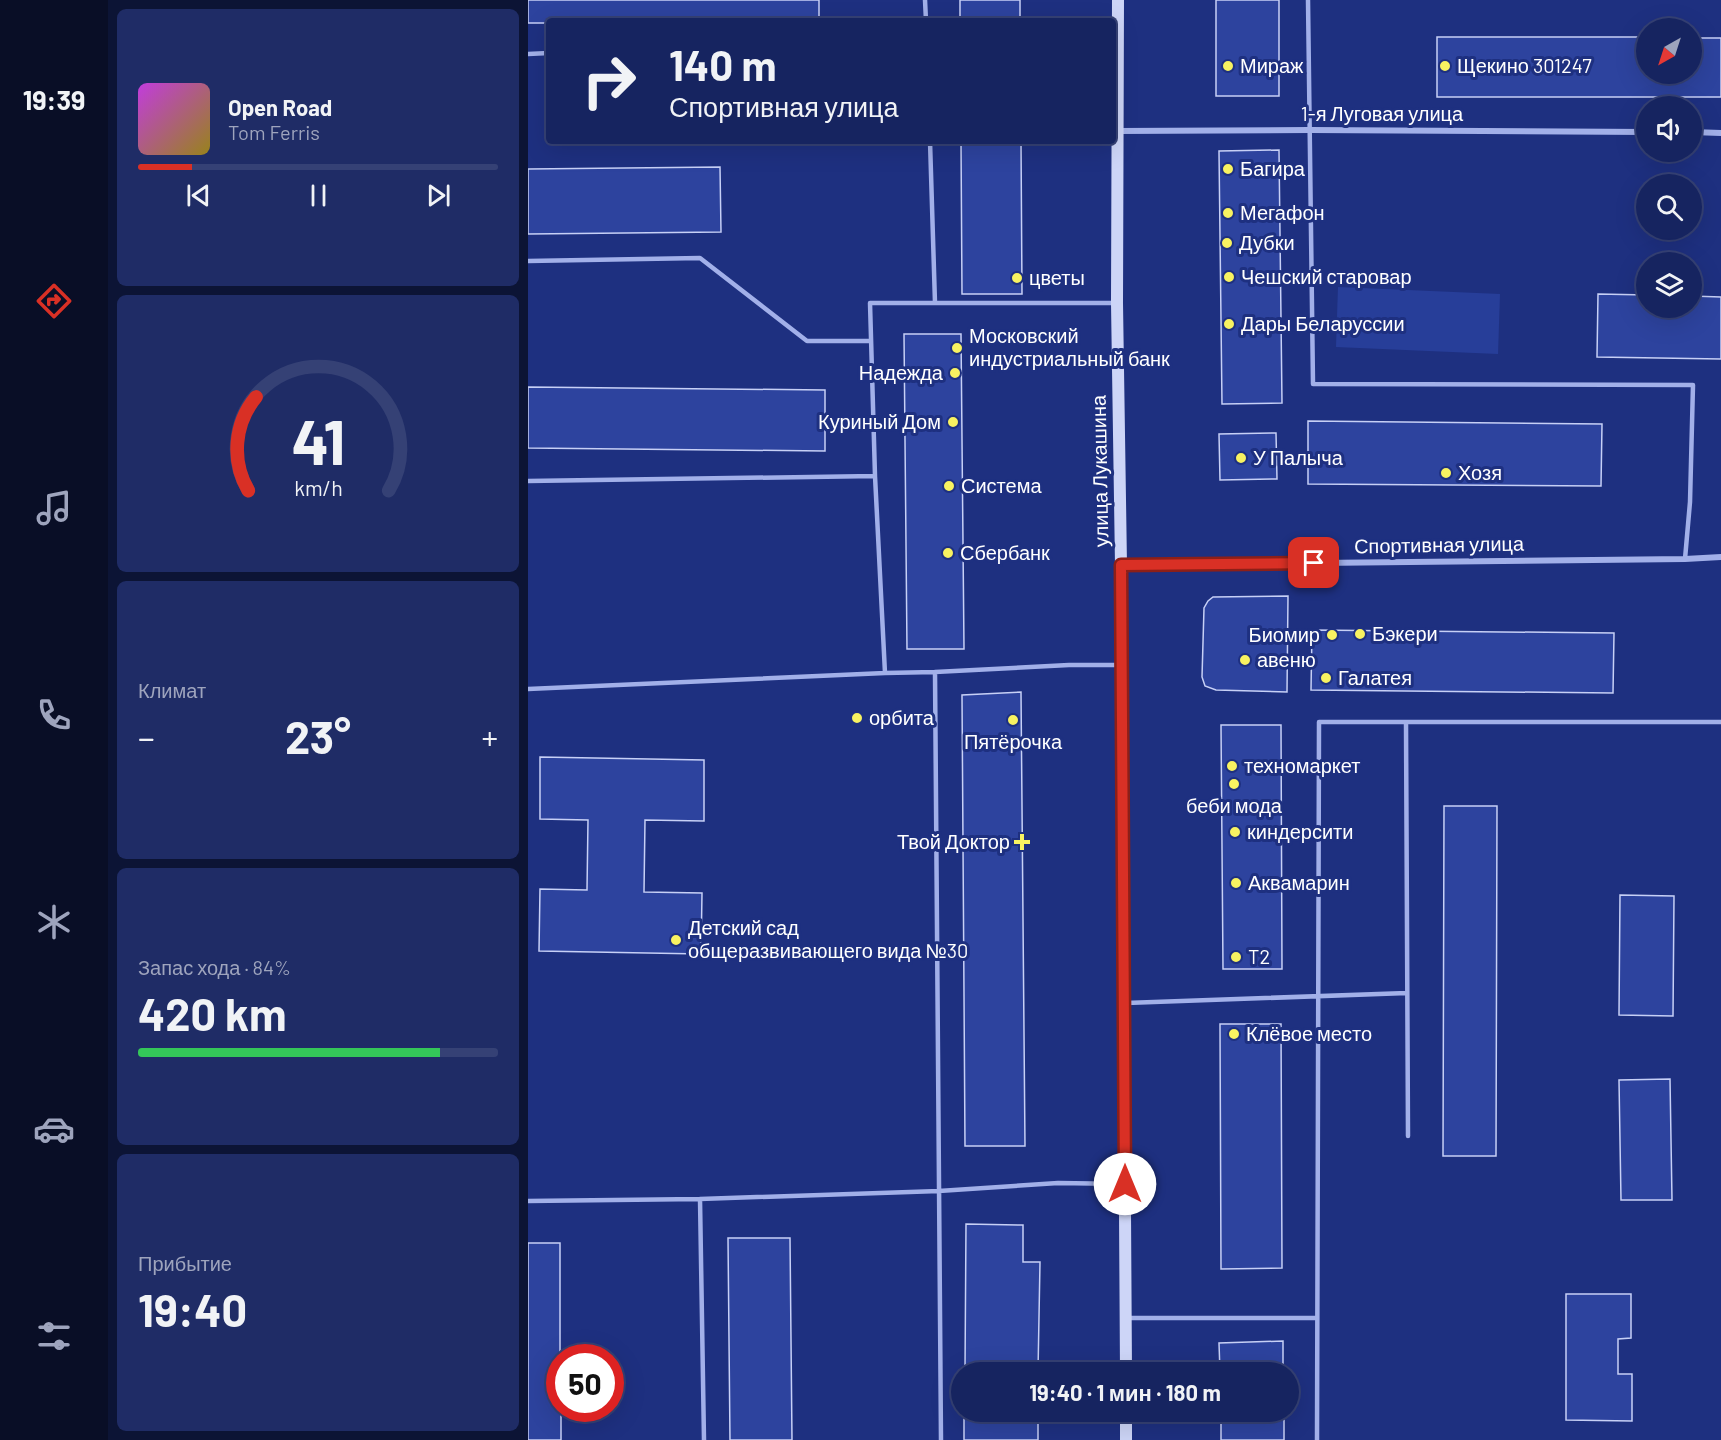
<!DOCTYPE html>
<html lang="ru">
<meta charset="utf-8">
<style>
:root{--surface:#162460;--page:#1f2c66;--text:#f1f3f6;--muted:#9ea4bd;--line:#354175;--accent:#d93025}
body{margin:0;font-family:Barlow,sans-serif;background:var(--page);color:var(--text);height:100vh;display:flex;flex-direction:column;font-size:22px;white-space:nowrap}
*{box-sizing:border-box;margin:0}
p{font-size:20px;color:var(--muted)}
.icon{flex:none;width:33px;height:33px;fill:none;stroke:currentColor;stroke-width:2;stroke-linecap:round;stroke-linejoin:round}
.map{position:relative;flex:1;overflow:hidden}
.details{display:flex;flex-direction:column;gap:9px;padding:9px;background:#0c1435;width:420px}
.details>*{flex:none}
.top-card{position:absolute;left:18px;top:18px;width:570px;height:126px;border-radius:6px;box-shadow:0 6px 24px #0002,0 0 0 2px var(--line);background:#162460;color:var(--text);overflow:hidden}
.needle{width:39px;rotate:219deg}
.fabs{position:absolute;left:1108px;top:18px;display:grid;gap:12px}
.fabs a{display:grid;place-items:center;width:66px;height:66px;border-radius:50%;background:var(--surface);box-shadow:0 6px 24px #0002,0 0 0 2px var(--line);font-size:30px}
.speed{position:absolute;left:18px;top:1344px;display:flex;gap:12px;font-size:30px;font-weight:700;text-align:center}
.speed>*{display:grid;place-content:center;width:78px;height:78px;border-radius:50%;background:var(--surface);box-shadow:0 6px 24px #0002,0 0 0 2px var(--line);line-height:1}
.speed .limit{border:9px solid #d22;background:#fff;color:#111}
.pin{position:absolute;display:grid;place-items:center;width:51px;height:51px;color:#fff;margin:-26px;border-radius:12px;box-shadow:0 3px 9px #0006}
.me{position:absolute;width:66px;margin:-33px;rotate:0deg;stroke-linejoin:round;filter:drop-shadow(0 0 4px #0008)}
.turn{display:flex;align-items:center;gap:21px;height:126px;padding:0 24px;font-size:27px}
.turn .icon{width:78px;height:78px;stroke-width:2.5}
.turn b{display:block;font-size:42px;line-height:51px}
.big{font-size:45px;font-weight:700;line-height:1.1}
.details .tile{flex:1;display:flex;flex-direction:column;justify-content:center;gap:9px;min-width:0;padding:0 21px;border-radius:9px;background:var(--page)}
.details .dial{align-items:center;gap:0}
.dial svg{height:156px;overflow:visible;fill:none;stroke:var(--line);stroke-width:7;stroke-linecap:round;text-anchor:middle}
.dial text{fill:var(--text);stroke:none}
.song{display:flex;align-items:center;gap:18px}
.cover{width:72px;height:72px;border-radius:9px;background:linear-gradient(135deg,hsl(290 70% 55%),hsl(50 70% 35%))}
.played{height:6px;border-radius:3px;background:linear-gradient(90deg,var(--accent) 15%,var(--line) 15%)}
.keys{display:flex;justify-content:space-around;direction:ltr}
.heat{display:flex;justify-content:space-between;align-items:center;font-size:33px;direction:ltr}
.charge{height:9px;border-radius:4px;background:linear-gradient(90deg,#34c759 84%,var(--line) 0)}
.trip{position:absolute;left:423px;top:1362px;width:348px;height:60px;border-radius:30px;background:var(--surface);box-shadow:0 6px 24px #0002,0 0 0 2px var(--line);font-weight:700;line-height:60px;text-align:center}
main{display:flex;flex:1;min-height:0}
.tabs{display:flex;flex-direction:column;width:108px;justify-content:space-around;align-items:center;background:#090e26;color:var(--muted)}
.tabs .icon{width:42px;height:42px}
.tabs .current{color:var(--accent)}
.tabs b{font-size:27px;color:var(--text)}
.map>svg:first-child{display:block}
</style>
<main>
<nav class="tabs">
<b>19:39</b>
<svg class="icon current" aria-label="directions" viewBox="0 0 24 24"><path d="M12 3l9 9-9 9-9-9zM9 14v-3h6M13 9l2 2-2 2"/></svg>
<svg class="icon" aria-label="music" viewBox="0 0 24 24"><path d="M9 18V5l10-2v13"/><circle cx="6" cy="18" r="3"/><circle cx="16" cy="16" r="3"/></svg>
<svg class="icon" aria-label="phone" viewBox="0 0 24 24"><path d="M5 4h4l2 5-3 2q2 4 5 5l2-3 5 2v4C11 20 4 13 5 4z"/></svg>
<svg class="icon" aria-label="climate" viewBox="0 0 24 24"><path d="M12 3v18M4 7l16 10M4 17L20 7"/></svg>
<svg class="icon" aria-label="car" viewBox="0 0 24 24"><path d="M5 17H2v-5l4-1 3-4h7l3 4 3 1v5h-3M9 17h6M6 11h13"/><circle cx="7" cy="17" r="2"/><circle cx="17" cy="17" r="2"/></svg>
<svg class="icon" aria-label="filters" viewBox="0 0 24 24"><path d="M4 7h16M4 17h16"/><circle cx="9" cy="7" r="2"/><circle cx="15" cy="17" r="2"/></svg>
</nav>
<section class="details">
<div class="tile">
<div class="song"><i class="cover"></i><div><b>Open Road</b><p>Tom Ferris</p></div></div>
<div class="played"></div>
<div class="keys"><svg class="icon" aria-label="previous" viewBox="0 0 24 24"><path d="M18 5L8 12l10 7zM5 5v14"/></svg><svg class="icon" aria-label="pause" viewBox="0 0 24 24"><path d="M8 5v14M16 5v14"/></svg><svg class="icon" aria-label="next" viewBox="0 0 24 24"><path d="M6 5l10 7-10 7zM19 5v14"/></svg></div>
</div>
<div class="tile dial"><svg viewBox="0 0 100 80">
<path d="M14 69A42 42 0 1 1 86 69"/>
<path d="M14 69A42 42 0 0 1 18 21" stroke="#d93025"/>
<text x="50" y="56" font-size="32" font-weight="700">41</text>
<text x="50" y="72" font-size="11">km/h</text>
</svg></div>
<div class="tile"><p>Климат</p>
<div class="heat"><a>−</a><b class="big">23°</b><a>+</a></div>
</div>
<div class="tile"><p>Запас хода · 84%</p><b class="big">420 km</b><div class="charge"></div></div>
<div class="tile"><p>Прибытие</p><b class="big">19:40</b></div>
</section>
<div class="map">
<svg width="1193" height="1440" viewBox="0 0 1193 1440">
<rect width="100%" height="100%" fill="#1e3080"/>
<path fill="#273e99" d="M810,287L972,294L970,354L808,347Z"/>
<path fill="#2d439e" stroke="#c7d0f6" stroke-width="1.5" d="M0,0H291V19L21,21V23H0Z
M432,0H492V21H432Z
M688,0H751V96H688Z
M909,37H1119V74H1164V38H1193V97H909Z
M433,141H493L494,294H434Z
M751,150L754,403L694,404L691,151Z
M192,167L193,232L0,234V169Z
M1070,294L1119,295V308H1164V296L1193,297V359L1069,357Z
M376,334H433L436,649H379Z
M0,387L297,390V451L0,448Z
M780,421L1074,424L1073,486L780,484Z
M748,433L749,479L692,480L691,434Z
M760,596L759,692L688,690L677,686L674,677L676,608L680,601L685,597Z
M784,630L1086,633L1085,693L783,690Z
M493,692L497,1146H437L434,695Z
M693,725H753L754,969H695Z
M12,757L176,760V821L117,820L116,892L174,893L173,954L11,951L12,889L59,890L60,820L12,819Z
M916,806H969L968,1156H915Z
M1092,895L1146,896L1145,1016L1091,1015Z
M692,1024H753L754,1268L693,1269Z
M1142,1079L1144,1200H1093L1091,1080Z
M438,1224L495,1225V1262H512L510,1372H437Z
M200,1238H262L264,1440H202Z
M0,1243H32V1408H33V1440H0Z
M1038,1294H1103V1338L1090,1339V1374H1104V1421L1038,1420Z
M755,1341V1372H692L691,1343Z
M436,1412H510V1440H436Z
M693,1412H756V1440H693Z"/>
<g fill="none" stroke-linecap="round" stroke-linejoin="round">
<path stroke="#a2b0e9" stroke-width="4.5" d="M397,0L398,21
M780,0L785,384L1165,385L1162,502L1157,559
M0,54L21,53
M402,141L407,303H586
M0,261L172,258L279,341H343
M407,303H342L347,476L357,673L407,672
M0,481L347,476
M0,689L357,673
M878,722L880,1136
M598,1003L879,993
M172,1199L176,1440
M0,1201L172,1199L411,1191L530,1183L597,1184
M600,1318H789
M413,1440L407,672L541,665H593
M789,1440L791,722H1193"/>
<path stroke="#a2b0e9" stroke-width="6" d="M590,131L782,130L1119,132
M1164,132L1193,133
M593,565L1157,559L1193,557"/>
<path stroke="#cdd5f7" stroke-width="12" d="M590,0L589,303L593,565L598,1372
M598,1412V1440"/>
</g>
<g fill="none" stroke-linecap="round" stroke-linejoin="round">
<g stroke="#8d1f18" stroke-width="15">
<path id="route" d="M597,1184L593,565L786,563"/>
</g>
<use href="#route" stroke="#d93025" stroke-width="10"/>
</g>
<g fill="#f8f261" stroke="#1e3080" stroke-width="2">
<circle cx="700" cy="66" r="6"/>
<circle cx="917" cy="66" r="6"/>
<circle cx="700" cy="169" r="6"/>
<circle cx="700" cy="213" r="6"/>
<circle cx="699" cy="243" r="6"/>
<circle cx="701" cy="277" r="6"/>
<circle cx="489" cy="278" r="6"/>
<circle cx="701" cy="324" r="6"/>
<circle cx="429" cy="348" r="6"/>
<circle cx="427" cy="373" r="6"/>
<circle cx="425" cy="422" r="6"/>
<circle cx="713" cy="458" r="6"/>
<circle cx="918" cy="473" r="6"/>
<circle cx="421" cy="486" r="6"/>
<circle cx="420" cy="553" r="6"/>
<circle cx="832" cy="634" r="6"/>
<circle cx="804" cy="635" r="6"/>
<circle cx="717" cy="660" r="6"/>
<circle cx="798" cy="678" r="6"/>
<circle cx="329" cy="718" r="6"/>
<circle cx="485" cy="720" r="6"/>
<circle cx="704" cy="766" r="6"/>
<circle cx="706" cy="784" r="6"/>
<circle cx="707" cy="832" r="6"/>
<path d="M491 833h6v6h6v6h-6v6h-6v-6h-6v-6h6z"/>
<circle cx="708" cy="883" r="6"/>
<circle cx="148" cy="940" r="6"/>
<circle cx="708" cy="957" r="6"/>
<circle cx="706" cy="1034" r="6"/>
</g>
<g text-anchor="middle" stroke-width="6" stroke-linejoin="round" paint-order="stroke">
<g font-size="20" fill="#fff" stroke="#1e3080" text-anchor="start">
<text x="712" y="73">Мираж</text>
<text x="929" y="73">Щекино 301247</text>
<text x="712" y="176">Багира</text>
<text x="712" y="220">Мегафон</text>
<text x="711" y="250">Дубки</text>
<text x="713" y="284">Чешский старовар</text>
<text x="501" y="285">цветы</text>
<text x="713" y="331">Дары Беларуссии</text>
<text x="441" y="343">Московский<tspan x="441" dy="23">индустриальный банк</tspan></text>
<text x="415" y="380" text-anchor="end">Надежда</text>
<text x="413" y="429" text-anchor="end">Куриный Дом</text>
<text x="725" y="465">У Палыча</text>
<text x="930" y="480">Хозя</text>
<text x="433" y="493">Система</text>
<text x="432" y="560">Сбербанк</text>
<text x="844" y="641">Бэкери</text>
<text x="792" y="642" text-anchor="end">Биомир</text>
<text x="729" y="667">авеню</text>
<text x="810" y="685">Галатея</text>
<text x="341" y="725">орбита</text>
<text x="485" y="749" text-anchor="middle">Пятёрочка</text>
<text x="716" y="773">техномаркет</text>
<text x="706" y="813" text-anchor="middle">беби мода</text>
<text x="719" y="839">киндерсити</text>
<text x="482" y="849" text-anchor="end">Твой Доктор</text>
<text x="720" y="890">Аквамарин</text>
<text x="160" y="935">Детский сад<tspan x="160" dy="23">общеразвивающего вида №30</tspan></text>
<text x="720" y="964">T2</text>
<text x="718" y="1041">Клёвое место</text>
</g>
<g font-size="20" fill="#fff" stroke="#1e3080">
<text x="854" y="121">1-я Луговая улица</text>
<text transform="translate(572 471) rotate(-91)" y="7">улица Лукашина</text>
<text transform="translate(911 545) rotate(-1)" y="7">Спортивная улица</text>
</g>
</g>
</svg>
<div class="fabs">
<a><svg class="needle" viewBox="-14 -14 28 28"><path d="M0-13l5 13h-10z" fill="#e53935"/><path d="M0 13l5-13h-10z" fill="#9ea4bd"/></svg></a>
<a><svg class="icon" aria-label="sound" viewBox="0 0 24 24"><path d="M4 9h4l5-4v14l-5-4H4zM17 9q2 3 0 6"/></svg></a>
<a><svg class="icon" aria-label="search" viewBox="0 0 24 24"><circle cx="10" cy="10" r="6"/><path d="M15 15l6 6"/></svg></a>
<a><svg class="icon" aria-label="layers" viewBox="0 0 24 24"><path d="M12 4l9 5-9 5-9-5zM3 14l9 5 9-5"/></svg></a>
</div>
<div class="speed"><div class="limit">50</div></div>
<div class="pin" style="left:786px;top:563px;background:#d93025"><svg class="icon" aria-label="arrive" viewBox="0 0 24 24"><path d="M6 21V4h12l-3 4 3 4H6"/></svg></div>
<svg class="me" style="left:597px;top:1184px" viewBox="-20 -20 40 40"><circle r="19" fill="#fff"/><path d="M0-13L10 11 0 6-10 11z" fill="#d93025"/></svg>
<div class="trip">19:40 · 1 мин · 180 m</div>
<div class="top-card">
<div class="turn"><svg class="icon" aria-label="right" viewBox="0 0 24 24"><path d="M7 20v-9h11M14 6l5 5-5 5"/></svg><div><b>140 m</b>Спортивная улица</div></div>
</div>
</div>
</main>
